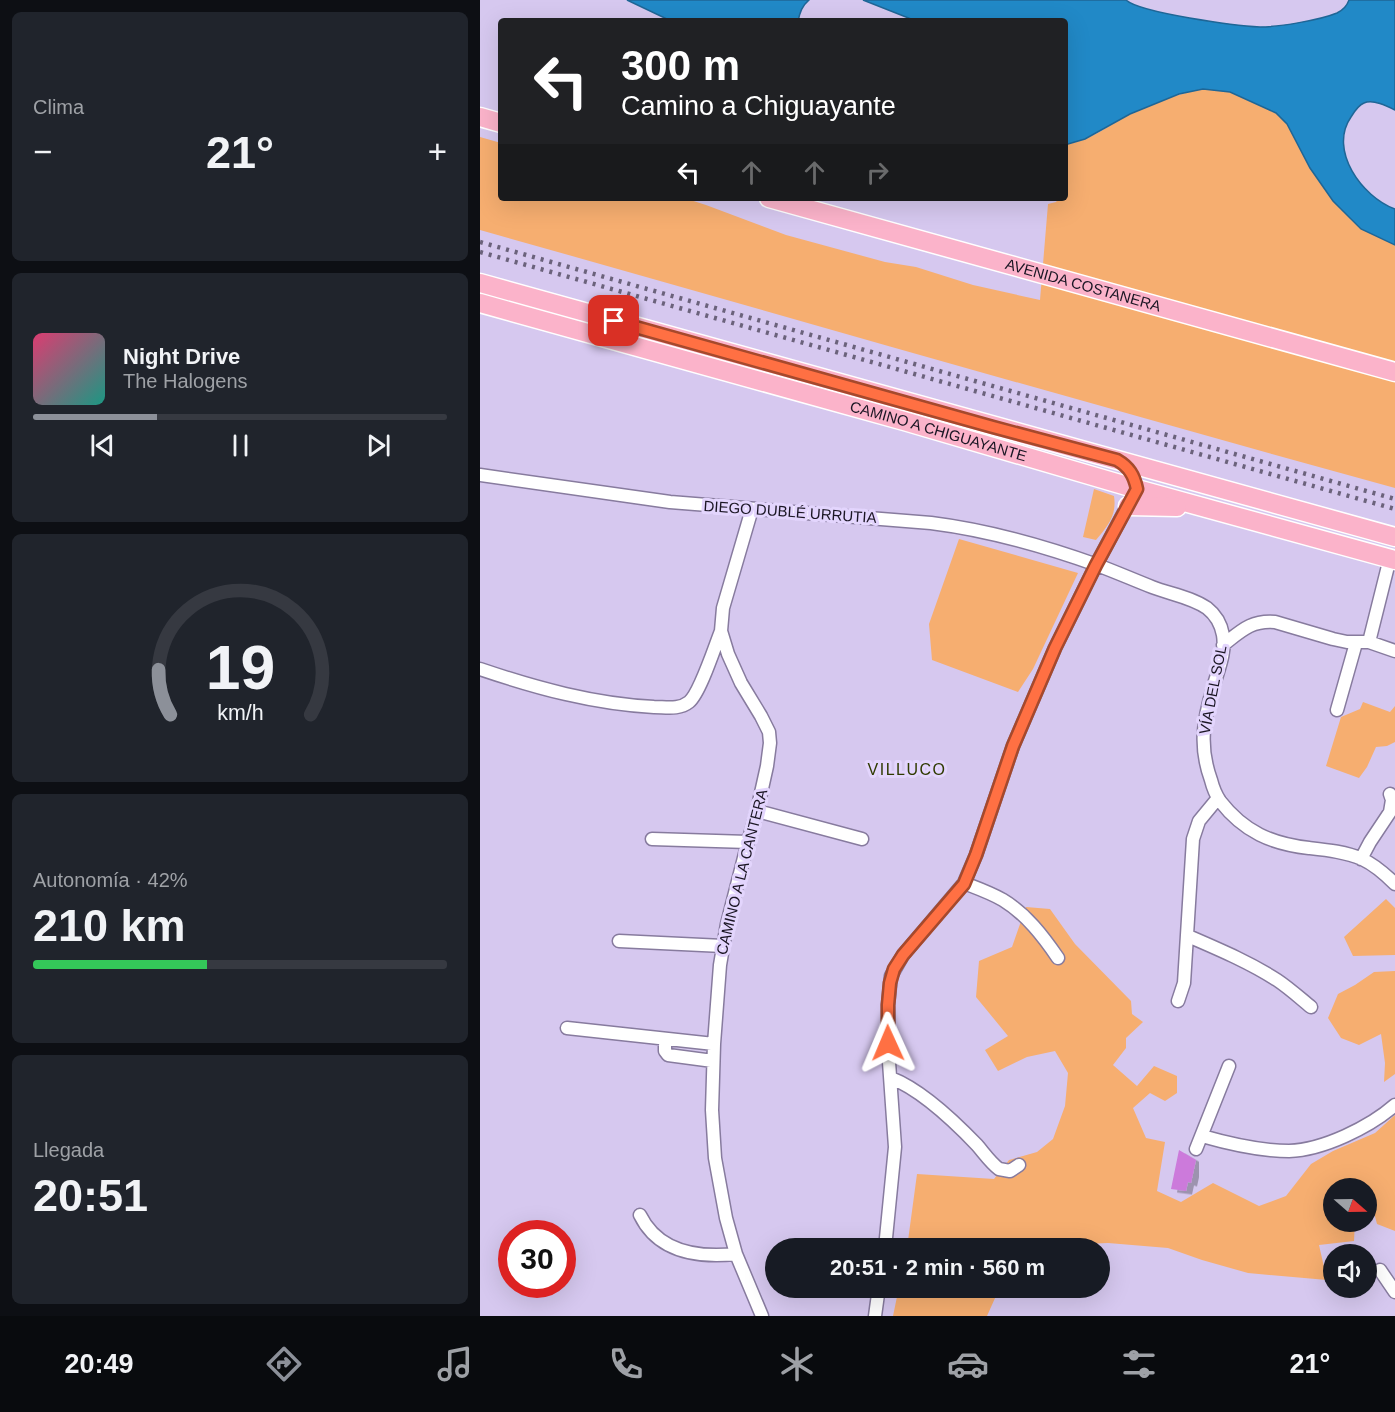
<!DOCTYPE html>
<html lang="es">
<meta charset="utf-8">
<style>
:root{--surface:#171b24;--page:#20242c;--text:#f1f3f6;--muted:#9ea1a6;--line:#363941;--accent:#8c9099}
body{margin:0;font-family:Arial,sans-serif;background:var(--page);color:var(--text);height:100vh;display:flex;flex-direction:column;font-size:22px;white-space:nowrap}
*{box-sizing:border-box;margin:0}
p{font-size:20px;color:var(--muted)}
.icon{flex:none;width:33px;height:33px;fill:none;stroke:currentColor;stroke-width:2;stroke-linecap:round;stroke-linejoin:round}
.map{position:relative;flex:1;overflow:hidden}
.details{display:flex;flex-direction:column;gap:12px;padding:12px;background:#0d0f14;width:480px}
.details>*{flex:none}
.top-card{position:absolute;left:18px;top:18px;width:570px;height:183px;border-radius:6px;box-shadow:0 6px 24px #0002;background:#202124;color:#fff;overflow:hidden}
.needle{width:39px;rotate:110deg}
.tools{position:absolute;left:843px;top:1178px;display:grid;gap:12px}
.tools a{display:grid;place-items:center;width:54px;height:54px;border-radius:50%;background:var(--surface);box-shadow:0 6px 24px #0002;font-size:30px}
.speed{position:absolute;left:18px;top:1220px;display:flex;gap:12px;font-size:30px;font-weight:700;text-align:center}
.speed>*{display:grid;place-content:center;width:78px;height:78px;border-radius:50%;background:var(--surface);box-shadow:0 6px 24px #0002;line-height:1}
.speed .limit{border:9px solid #d22;background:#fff;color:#111}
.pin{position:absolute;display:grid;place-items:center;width:51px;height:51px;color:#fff;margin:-26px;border-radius:12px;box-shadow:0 3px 9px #0006}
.me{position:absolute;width:66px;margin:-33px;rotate:359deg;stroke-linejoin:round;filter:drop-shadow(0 0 4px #0008)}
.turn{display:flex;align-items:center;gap:21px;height:126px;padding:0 24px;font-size:27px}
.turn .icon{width:78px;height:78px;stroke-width:2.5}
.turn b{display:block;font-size:42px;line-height:51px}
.lanes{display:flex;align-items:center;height:57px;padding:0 24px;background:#0003;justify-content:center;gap:30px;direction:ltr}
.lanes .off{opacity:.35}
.big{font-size:45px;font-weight:700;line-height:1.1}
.details .widget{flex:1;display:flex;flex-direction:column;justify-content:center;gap:9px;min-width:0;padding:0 21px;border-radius:9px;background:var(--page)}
.details .dial{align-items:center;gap:0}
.dial svg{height:156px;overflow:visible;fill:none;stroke:var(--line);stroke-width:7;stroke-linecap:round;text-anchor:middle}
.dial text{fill:var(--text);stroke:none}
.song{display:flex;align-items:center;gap:18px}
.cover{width:72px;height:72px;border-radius:9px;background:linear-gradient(135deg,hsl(340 70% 55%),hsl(170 70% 35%))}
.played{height:6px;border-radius:3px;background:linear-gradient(90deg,var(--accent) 30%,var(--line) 30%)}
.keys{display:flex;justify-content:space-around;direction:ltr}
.heat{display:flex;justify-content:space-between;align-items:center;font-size:33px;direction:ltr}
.charge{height:9px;border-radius:4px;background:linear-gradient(90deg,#34c759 42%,var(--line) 0)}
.trip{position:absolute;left:285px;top:1238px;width:345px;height:60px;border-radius:30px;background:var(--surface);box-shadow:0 6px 24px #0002;font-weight:700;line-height:60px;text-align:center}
.menu{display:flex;height:96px;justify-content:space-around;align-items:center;background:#090b0e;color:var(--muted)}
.menu .icon{width:42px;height:42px}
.menu .selected{color:var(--accent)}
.menu b{font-size:27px;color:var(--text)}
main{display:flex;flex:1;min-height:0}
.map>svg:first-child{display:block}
</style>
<main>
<section class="details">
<div class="widget"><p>Clima</p>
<div class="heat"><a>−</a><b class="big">21°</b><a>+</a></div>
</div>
<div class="widget">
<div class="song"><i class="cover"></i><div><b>Night Drive</b><p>The Halogens</p></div></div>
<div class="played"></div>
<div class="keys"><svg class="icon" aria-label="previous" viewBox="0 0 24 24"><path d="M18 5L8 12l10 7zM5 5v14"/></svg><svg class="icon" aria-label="pause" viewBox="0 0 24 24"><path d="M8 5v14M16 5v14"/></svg><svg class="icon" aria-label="next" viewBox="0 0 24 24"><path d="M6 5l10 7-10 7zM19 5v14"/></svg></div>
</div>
<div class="widget dial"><svg viewBox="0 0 100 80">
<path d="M14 69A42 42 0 1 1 86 69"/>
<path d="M14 69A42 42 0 0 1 8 46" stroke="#8c9099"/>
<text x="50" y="56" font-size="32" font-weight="700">19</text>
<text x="50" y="72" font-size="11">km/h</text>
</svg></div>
<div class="widget"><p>Autonomía · 42%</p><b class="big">210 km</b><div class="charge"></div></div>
<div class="widget"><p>Llegada</p><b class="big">20:51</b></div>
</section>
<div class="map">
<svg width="915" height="1316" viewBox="0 0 915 1316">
<defs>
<filter id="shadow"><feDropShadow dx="6" dy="3.5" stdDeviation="0" flood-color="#0004"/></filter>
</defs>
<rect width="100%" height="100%" fill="#d6c8ef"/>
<path fill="#f6ae70" d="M723,89L750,92L796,113L807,124L830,168L853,201L881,229L915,245V488C609,404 305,316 0,230V137L21,143V198H204L226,205L306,235L405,262L436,267L493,285L560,300L568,204L576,202L579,198H585V144C607,143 629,125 648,115C672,103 697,94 723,89Z
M614,489L634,496C637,515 628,526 616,540L603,537Z
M479,539L598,573L553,669L538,692L452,660L449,624Z
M883,702L910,712L915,706V742L907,746L896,747L887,767L879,778L846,766L861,717L880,709Z
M906,899L915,908V955L873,956L864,937Z
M546,907L570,909L595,944L651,1001L652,1014L663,1022L646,1038V1048L633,1065L657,1086L674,1066L697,1076V1093L685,1101L670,1093L653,1108L666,1138L685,1142L677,1191L701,1202L733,1183L779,1206L806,1196L831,1164L853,1151L895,1133L915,1115V1231L897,1224C894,1212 890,1199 886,1188H854V1221H875L874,1241L839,1245L847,1280L768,1273L722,1260L688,1248L628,1243L580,1245L567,1248H427L437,1174L514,1179L529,1160L557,1152L573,1139L585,1106L588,1073L575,1051L547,1057L518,1071L505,1050L528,1036L496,997L499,961L532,947Z
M915,971V1074L904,1082L905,1063L901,1034L879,1045L861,1038L848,1018L858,994L875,985L894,972Z
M419,1287H520L507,1316H413Z"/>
<path fill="#2189c7" stroke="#1f6696" stroke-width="1.5" d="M147,0H329C322,6 320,12 318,21H191Z
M383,0H646C660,13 757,26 780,27C799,27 840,20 857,13C863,10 867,6 869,0H915V110C907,106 893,99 884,103C879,105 874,112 871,117C848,150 882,197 915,209V245L881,229L853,201L830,168L807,124L796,113L750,92L723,89L699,94L650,114L605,139L588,144H585V21H436Z"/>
<path fill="#cc7adb" filter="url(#shadow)" d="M699,1150L716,1160L711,1183L708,1182L706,1191L691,1189Z"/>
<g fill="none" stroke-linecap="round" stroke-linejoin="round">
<g stroke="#877b9e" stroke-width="15">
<path id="minor" d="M0,475L190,502L451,523C507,530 564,546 617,565C636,572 654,580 672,587C690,594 711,597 727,608C736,615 741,624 743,635C746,653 738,670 733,688C723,721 719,747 731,780C733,788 736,795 740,801C764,832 792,844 829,848C847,850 866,852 882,859C895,865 905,874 915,884
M272,509L243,608L241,631L248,654L261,683L281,716L289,732L290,743L287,766L277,811L268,842L247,924L240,965L234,1044L232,1110L235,1158L246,1218L256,1254L282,1316
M889,642L910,558
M743,645C761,631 771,620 795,622L853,639L867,642H889L915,651
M0,669C56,688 114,704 174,707C186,707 199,710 209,702C220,693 235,646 241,631
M857,710L876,643
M277,811L382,839
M172,839L268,842
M881,859L890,842L910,812L912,800L910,794
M484,883C497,888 511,893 523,900C546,914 563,936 578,958
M708,936C738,949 769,962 797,980C809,988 820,998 831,1007
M139,941L243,946
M698,1001L704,983L713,839L719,821L738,798
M87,1028L234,1044
M185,1039V1051L188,1055L233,1061
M411,1078C442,1090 474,1121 497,1145C504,1153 510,1162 519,1169L530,1171L539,1165
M722,1136C750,1144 780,1151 809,1151C843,1150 890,1127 915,1105
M716,1149L749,1066
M160,1215C178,1252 218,1258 256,1254
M405,1248L415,1147L409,1062L408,1005L411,976L423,955L484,883L496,855L533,746L575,648L616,565L650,501
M900,1270L915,1292
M395,1316L399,1287"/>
</g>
<g stroke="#fff" stroke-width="21">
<g id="primary">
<path d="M0,117L21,123"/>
<path id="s1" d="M289,198L915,372"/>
<path d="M0,283L915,537"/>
<path id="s2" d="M0,303L424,421L657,489L915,560"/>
<path d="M648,506L697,507"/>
</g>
</g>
<use href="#minor" stroke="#fff" stroke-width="12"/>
<use href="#primary" stroke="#fbb3ca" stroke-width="18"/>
<path stroke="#6b627b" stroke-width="4.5" stroke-dasharray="3 6" stroke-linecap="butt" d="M0,242L915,499
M0,252L915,509"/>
</g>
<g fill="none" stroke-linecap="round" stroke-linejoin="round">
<g stroke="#a6492c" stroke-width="15">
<path id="route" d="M134,321L513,427L637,460C649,467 654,475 657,489L616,565L575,648L533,746L496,855L484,884L423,955L414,969L410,983L408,1005V1043"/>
</g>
<use href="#route" stroke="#ff7043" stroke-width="10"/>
</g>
<g text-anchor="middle" stroke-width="6" stroke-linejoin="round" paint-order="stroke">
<g font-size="15" fill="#1b1624" stroke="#e3d5fd">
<text dy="5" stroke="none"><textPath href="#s1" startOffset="326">AVENIDA COSTANERA</textPath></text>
<text dy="5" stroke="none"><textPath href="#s2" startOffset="476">CAMINO A CHIGUAYANTE</textPath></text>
<text transform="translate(310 512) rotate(4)" y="5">DIEGO DUBLÉ URRUTIA</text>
<text transform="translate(733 690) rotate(-79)" y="5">VÍA DEL SOL</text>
<text transform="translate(262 872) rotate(-76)" y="5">CAMINO A LA CANTERA</text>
</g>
<g font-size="16" letter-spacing="1.5" fill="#2f3a00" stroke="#e3d5fd">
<text x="427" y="775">VILLUCO</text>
</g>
</g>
</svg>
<div class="tools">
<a><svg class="needle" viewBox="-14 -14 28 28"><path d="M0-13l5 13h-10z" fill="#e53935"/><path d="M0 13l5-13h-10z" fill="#9ea1a6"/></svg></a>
<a><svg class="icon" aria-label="sound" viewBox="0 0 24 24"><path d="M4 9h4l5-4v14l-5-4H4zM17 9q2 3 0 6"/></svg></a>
</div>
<div class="speed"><div class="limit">30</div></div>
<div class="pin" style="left:134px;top:321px;background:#d93025"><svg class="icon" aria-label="arrive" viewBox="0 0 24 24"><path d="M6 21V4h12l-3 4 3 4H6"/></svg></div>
<svg class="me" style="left:408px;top:1043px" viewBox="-20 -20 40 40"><path d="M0-17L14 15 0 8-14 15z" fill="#ff7043" stroke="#fff" stroke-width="4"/></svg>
<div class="trip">20:51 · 2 min · 560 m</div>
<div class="top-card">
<div class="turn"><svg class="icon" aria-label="left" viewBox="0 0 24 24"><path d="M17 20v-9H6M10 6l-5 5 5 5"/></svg><div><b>300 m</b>Camino a Chiguayante</div></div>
<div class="lanes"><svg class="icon" aria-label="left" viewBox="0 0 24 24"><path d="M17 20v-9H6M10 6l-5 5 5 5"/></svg><svg class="icon off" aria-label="ahead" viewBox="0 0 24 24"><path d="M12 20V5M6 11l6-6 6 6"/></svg><svg class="icon off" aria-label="ahead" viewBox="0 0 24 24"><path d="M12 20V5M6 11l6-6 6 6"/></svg><svg class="icon off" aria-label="right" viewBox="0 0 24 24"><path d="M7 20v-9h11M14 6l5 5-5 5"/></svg></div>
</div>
</div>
</main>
<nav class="menu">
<b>20:49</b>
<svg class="icon selected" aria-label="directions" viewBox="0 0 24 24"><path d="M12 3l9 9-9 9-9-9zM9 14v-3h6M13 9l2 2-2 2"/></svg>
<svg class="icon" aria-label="music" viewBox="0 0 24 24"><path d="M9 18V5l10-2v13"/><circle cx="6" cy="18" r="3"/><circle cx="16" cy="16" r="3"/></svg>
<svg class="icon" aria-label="phone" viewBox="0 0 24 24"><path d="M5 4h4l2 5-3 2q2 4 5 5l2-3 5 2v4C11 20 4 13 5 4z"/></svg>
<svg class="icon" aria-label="climate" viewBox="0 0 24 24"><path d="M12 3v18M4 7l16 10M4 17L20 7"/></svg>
<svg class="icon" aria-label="car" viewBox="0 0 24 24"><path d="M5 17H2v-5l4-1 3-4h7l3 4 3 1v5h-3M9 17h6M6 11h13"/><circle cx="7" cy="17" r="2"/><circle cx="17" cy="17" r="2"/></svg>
<svg class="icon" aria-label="filters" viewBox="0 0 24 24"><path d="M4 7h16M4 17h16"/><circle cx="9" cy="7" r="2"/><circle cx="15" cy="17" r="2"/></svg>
<b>21°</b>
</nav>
